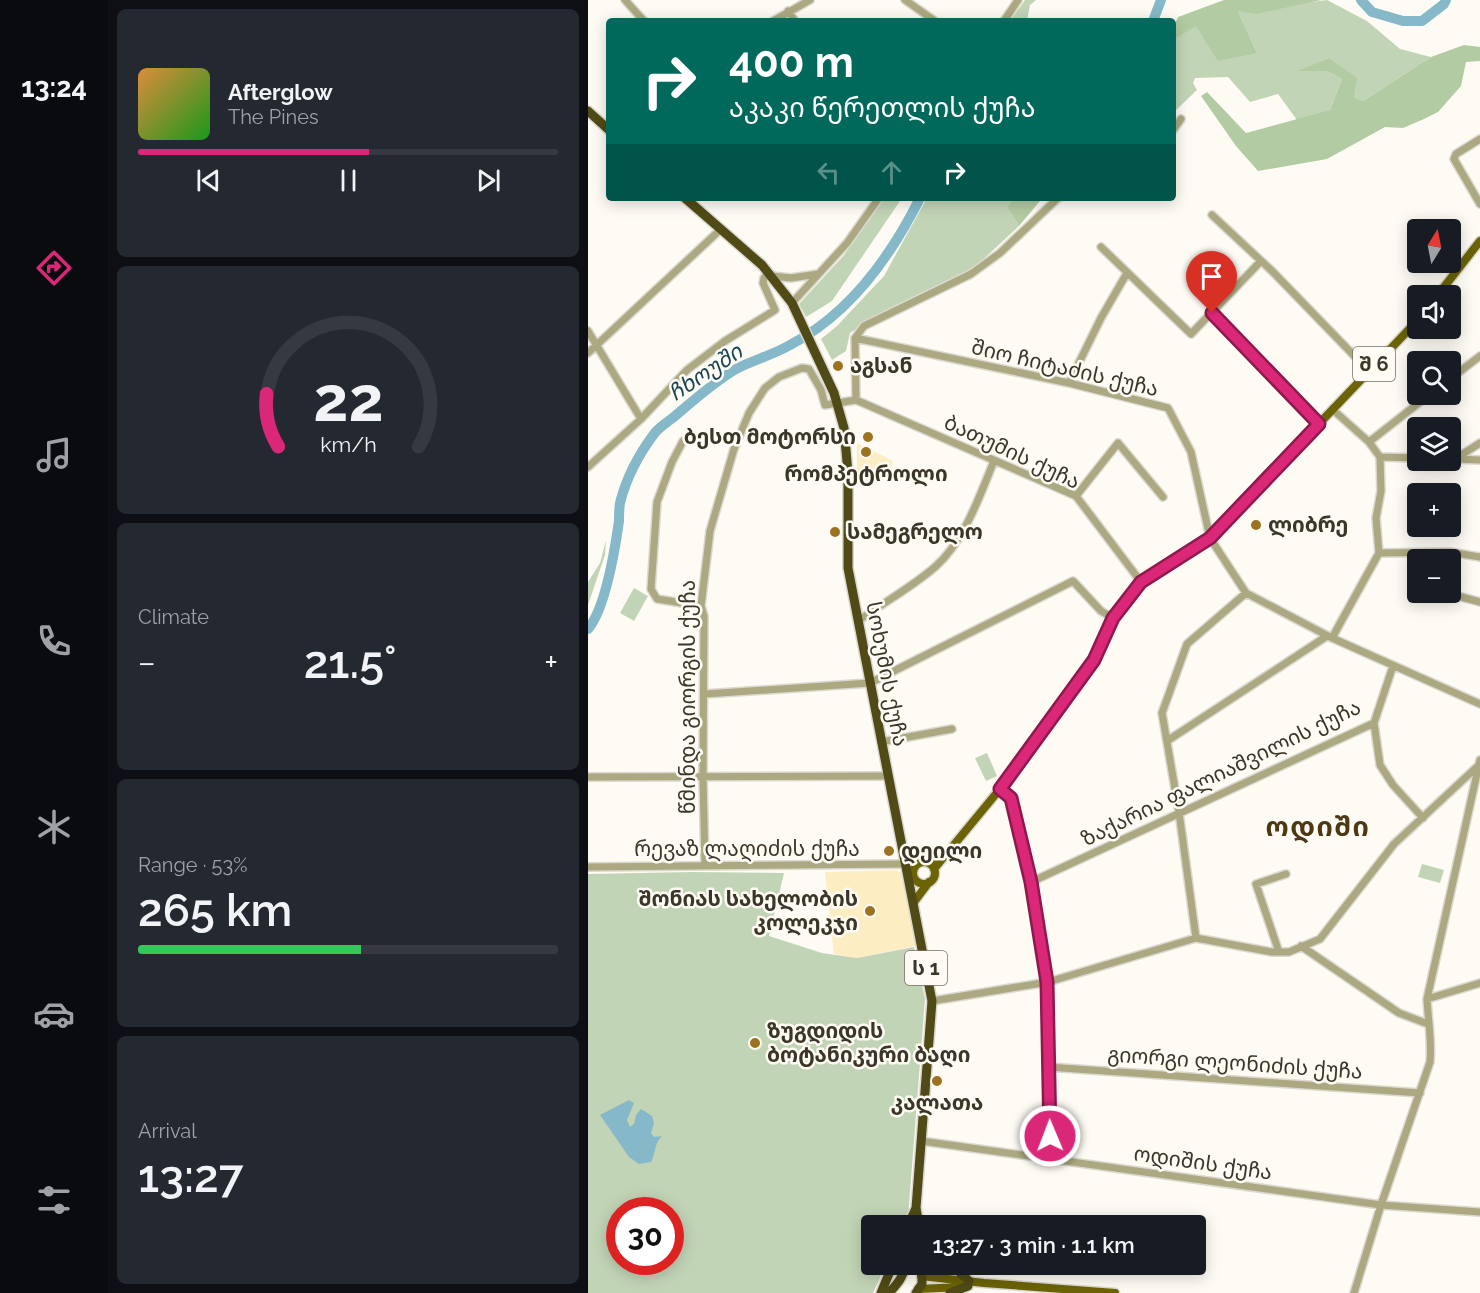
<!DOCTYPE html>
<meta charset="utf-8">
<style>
:root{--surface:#171b24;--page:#242831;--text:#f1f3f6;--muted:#9ea1a6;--line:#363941;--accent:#db2777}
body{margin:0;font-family:Raleway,"Noto Sans Georgian",sans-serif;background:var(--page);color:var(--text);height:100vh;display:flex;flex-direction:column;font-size:22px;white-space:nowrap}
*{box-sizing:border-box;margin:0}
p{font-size:20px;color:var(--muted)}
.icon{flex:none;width:33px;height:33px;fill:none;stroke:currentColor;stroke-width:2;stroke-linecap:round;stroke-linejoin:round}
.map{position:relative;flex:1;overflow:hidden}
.details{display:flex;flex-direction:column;gap:9px;padding:9px;background:#0d0f14;width:480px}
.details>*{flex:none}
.banner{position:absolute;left:18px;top:18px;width:570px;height:183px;border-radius:6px;box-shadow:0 3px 15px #0003;background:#00695c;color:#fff;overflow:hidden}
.needle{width:39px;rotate:10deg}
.tools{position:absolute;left:819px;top:219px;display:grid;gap:12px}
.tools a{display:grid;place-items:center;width:54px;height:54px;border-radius:6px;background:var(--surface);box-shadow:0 3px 15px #0003;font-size:30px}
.speed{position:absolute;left:18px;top:1197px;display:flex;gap:12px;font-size:30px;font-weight:700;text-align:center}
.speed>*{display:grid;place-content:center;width:78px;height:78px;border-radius:50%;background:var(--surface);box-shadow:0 3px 15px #0003;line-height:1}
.speed .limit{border:9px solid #d22;background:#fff;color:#111}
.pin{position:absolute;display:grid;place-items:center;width:51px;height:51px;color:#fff;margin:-62px -26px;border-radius:50% 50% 50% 0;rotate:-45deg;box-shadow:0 0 6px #0007}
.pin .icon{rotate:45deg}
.me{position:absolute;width:66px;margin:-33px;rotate:359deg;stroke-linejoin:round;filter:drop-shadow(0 0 4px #0008)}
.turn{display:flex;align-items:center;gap:21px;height:126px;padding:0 24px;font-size:27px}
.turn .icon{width:78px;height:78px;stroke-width:2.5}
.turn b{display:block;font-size:42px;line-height:51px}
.lanes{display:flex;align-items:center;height:57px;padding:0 24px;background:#0003;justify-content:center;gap:30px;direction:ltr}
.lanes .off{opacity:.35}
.big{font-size:45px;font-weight:600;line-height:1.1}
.details .widget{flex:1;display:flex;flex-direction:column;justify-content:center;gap:9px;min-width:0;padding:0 21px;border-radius:9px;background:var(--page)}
.details .dial{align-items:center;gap:0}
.dial svg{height:156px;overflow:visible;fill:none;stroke:var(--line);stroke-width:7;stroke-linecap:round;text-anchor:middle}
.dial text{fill:var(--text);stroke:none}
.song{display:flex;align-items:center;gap:18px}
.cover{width:72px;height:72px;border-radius:9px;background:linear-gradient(135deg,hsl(30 70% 55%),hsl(120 70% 35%))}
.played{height:6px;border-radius:3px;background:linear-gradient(90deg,var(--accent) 55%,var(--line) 55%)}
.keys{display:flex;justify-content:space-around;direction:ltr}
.heat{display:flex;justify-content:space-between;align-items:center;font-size:33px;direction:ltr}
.charge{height:9px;border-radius:4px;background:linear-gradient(90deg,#34c759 53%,var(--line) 0)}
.trip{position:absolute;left:273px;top:1215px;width:345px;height:60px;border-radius:6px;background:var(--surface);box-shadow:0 3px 15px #0003;font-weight:600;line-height:60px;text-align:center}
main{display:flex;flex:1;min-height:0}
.dock{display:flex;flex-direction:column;width:108px;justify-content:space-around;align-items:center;background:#090b0e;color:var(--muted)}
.dock .icon{width:42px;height:42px}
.dock .on{color:var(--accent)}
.dock b{font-size:27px;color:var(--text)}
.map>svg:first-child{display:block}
</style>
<main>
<nav class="dock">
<b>13:24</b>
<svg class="icon on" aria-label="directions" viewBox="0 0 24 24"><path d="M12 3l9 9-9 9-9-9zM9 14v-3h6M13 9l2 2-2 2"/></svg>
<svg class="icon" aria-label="music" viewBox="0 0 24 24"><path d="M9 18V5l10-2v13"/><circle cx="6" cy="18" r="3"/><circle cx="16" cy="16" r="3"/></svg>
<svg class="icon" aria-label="phone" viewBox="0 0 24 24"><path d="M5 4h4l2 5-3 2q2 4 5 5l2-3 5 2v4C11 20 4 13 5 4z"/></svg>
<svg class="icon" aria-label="climate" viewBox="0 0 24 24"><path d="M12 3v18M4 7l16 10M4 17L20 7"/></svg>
<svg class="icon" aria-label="car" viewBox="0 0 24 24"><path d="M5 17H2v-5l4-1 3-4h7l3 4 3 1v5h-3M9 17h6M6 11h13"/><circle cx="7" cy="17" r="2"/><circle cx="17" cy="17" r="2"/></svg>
<svg class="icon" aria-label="filters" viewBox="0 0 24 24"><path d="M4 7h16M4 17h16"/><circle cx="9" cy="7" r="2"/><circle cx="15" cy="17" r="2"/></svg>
</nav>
<section class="details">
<div class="widget">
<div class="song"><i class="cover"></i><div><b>Afterglow</b><p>The Pines</p></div></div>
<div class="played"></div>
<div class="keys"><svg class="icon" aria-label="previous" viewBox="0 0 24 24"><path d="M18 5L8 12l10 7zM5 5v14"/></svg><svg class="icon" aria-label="pause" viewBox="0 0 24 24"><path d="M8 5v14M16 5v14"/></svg><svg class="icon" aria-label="next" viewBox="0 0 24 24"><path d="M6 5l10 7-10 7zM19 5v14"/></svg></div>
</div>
<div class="widget dial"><svg viewBox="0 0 100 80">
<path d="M14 69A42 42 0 1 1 86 69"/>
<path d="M14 69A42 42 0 0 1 8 42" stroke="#db2777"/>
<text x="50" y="56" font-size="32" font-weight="700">22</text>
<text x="50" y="72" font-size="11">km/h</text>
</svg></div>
<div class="widget"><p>Climate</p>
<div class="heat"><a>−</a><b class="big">21.5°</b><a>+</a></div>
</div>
<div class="widget"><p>Range · 53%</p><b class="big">265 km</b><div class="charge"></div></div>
<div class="widget"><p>Arrival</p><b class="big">13:27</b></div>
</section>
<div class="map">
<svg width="892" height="1293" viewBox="0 0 892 1293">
<rect width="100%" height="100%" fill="#fefbf4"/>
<path fill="#fdedc3" d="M269,443L305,461L299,478L269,474Z
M308,870L316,875L328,946L269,958L246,954L237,872Z"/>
<path fill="#c2d4b6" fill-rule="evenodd" d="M437,0H448L442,5L439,21H422Z
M739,0L779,21L812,49L843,57L775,101L766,97L741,58L711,71H739L754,79L742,110L719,120H709L690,94L662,102L640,77L607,78L605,83L609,90L585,113V40L608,25L669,53L650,11Z
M296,198H314L244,301L218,317L211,304L256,255Z
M339,198H425L419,207L431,226L387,267L300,309L262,333L258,351L244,360L233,339L249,326L296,276Z
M18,540L17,555L0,605V582L12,563Z
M46,588L60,596L46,621L32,613Z
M399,753L409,776L398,781L387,758Z
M834,864L856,870L852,883L830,877Z
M105,872L196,873L181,936L234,953L269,958L326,947L337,999L320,1218L316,1225L284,1226V1264L298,1265L285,1293H0V874ZM32,1210H82V1262H32Z"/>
<path fill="#b3cba3" d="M636,0H733L668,14L650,11L669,53L630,61L608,26L585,40V28L590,17Z
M876,45L892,47V61L878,62L873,86L850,112L836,119L815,128L797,127L739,159L670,171L648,146L613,96L619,92L658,133L742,110L754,79L739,71H709L741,58L769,78L766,97L775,101L843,57Z
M425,198H442L452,201L431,226L419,207Z"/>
<path fill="#85b9ca" d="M41,1100L46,1103L39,1120L42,1127L46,1124L48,1115L53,1109L64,1116L66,1123L63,1133L66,1137L74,1136C66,1143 68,1153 63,1162L51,1164L41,1157L12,1115Z"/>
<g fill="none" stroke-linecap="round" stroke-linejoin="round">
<path stroke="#85b9ca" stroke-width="10" d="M773,0L784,12L815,21H834L856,4L858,0
M565,21L573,0
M0,629C18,608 27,549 31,521C31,515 31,509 32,503C38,479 51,454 66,434C71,427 80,422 87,416C106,400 126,382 148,369C165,360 185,355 202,345C262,314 303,256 332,198"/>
<g stroke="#dbd8cf" stroke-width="10">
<path id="minor" d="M37,0L56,21
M317,0L347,21
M200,11L207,21
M185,21L222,0
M416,21L430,0
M585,130L593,119
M892,139L868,154L866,159L892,204
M624,215L684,271L780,370
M513,247L603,334L673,261
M184,276L203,278L230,274
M204,303L259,243L291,198
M624,313L731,424
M0,331L53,419
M267,338L481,383L580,408L603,452L622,538L658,593L744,638L892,704
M0,353L133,229
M862,379L892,356
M481,383L513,318L539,273
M268,400L267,338L276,326L383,274L412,253L470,198
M744,409L781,442L792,457L793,491L788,518L791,553L744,638
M95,441L84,462L69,502L63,589L69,599L113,606
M781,442L842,394
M792,457L830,458
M867,459L892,443
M868,459L892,460
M0,467L53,419L99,370L137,341L187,310L175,283L176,278L181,273
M488,496L530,443L575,497
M791,553L862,552L892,557
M855,592L892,602
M270,621C295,603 324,587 347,567C376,542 392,495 406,461
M117,694L282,683L485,581L513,611L525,618
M786,723L792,765L805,785L835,818
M579,741L739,636
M293,742L364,729
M0,777L301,776
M412,789L423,798L443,882L460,982L462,1159
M117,865L115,777L116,616L113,606L122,531L146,449L161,413L177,388L191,377L214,368L221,369L233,390L237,405L268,400L488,496L553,582
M0,867L318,864
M443,882L786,723L805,666
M608,938L591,812L574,713L599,644L658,593
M713,946L811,1013L840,1024
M691,952L668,884L698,874
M839,999L892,983
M344,1001L460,982L608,938L684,952H701L732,939L806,844L891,765
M460,1067L832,1093
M333,1141L793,1205L892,1212
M766,1293L793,1205L842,1062C844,1040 840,1020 839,999L892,760"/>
</g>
<g stroke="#dbd8cf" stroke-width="11">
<path id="major" d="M849,296L892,241
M316,856L335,860L349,858
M325 873a11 11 0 1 1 22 0a11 11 0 1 1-22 0Z
M346,869L412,789L506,660L525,618L553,582L622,538L830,320
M326,902L341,882
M333,1276L396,1283L527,1293
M330,1289L375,1287"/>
</g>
<g stroke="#dbd8cf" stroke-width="12">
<path id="highway" d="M0,111L21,130
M97,198L174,265L204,303L246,393L256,428L260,473V568L344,1001L328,1208L331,1226
M320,1226L328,1208
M363,1264L381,1281
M293,1293L305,1264
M301,1293C309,1284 316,1277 317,1264
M328,1293L334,1284V1264
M362,1293L380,1286"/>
</g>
<use href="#minor" stroke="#aca881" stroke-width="7"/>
<use href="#major" stroke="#6b6305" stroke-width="8"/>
<use href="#highway" stroke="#504a16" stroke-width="9"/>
</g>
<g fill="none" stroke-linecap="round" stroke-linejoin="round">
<g stroke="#8e194d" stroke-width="15">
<path id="route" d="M462,1136L459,982L443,882L423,798L412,789L506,660L525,618L553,582L622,538L731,424L624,313"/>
</g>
<use href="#route" stroke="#db2777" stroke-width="10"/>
</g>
<g fill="#9c7220" stroke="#fefbf4" stroke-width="2">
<circle cx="250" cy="366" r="6"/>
<circle cx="280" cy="437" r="6"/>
<circle cx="278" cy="452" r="6"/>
<circle cx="668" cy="525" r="6"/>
<circle cx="247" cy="532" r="6"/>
<circle cx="301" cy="851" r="6"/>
<circle cx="282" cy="911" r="6"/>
<circle cx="167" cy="1043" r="6"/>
<circle cx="349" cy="1081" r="6"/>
</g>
<g text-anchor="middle" stroke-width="5" stroke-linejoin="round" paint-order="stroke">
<g fill="#fefbf4" stroke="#767165" stroke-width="1.5">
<rect x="765" y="347" width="42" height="34" rx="4.5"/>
<rect x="317" y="951" width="42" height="34" rx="4.5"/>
</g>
<g font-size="20" font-weight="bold" fill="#3b3628">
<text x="786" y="371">შ 6</text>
<text x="338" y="975">ს 1</text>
</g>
<g font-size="21" font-weight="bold" fill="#3b3628" stroke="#fefbf4" text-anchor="start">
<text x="262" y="373">აგსან</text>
<text x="268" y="444" text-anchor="end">ბესთ მოტორსი</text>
<text x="278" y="481" text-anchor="middle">რომპეტროლი</text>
<text x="680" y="532">ლიბრე</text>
<text x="259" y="539">სამეგრელო</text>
<text x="313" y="858">დეილი</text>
<text x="270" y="906" text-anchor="end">შონიას სახელობის<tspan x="270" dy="24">კოლეკჯი</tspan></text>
<text x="179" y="1038">ზუგდიდის<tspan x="179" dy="24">ბოტანიკური ბაღი</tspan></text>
<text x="349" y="1110" text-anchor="middle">კალათა</text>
</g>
<g font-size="21" fill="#3b3628" stroke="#fefbf4">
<text transform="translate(477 368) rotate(13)" y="7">შიო ჩიტაძის ქუჩა</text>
<text transform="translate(424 452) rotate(25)" y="7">ბათუმის ქუჩა</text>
<text transform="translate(299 674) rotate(79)" y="7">სოხუმის ქუჩა</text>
<text transform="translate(100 697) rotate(-90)" y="7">წმინდა გიორგის ქუჩა</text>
<text transform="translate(633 773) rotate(-26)" y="7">ზაქარია ფალიაშვილის ქუჩა</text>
<text x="159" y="856">რევაზ ლაღიძის ქუჩა</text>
<text transform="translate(647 1063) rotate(4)" y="7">გიორგი ლეონიძის ქუჩა</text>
<text transform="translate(615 1163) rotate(8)" y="7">ოდიშის ქუჩა</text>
</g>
<g font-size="22" font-style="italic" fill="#184553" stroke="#fefbf4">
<text transform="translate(117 372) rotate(-34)" y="8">ჩხოუში</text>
</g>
<g font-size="27" font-weight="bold" letter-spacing="1.5" fill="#4c3812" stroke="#fefbf4">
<text x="730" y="836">ოდიში</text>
</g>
</g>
</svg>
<div class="tools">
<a><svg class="needle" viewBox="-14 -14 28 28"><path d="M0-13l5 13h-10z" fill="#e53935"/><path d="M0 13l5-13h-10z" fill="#9ea1a6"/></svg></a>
<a><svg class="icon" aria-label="sound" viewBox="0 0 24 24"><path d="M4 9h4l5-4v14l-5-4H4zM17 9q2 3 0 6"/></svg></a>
<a><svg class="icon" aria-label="search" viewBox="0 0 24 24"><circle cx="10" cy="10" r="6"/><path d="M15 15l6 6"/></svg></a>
<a><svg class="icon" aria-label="layers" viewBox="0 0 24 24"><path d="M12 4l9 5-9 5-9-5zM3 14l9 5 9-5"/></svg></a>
<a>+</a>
<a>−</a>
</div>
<div class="speed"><div class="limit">30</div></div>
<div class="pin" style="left:624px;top:313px;background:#d93025"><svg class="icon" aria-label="arrive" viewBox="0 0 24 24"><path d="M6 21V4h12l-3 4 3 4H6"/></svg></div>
<svg class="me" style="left:462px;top:1136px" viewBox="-20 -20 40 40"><circle r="17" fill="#db2777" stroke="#fff" stroke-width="3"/><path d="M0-11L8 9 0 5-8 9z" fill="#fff"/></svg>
<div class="trip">13:27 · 3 min · 1.1 km</div>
<div class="banner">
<div class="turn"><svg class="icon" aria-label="right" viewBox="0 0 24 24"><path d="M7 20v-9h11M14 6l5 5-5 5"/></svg><div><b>400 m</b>აკაკი წერეთლის ქუჩა</div></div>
<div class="lanes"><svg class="icon off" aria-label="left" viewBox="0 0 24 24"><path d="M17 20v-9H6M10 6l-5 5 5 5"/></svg><svg class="icon off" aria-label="ahead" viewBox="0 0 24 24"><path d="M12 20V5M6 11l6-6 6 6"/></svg><svg class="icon" aria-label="right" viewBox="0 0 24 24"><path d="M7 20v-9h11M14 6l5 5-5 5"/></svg></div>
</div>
</div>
</main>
